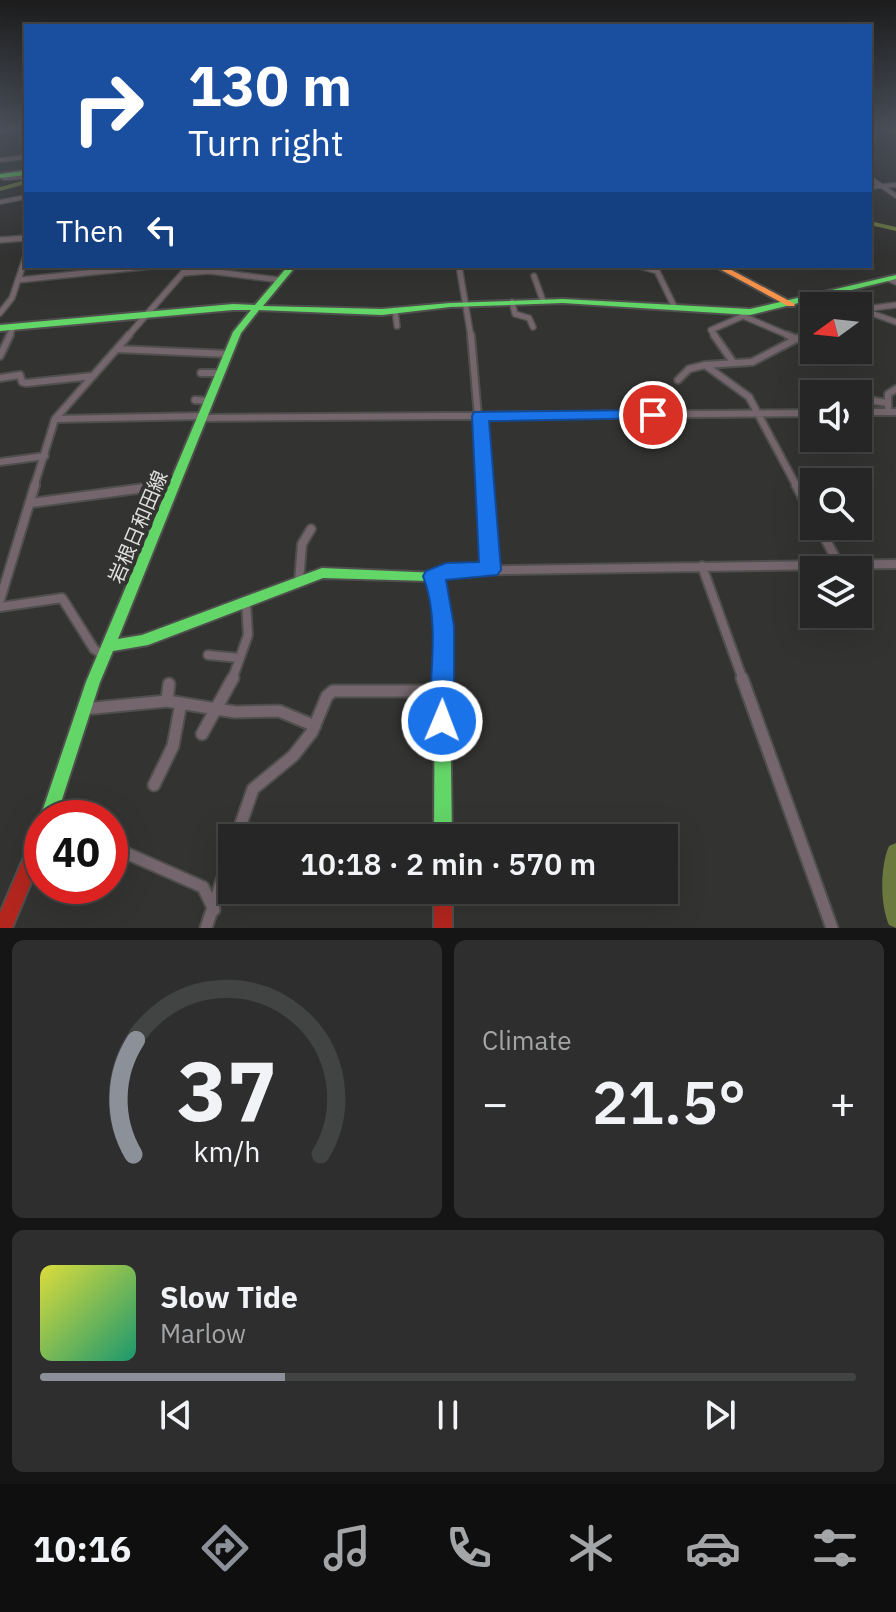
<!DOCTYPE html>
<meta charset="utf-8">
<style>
:root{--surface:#262626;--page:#2e2e2e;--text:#f1f3f6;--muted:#a4a5a7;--line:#424343;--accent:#8c9099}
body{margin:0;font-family:"IBM Plex Sans","Noto Sans JP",sans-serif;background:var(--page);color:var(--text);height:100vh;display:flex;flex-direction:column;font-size:30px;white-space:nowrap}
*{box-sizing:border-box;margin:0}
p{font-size:26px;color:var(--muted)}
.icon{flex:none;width:44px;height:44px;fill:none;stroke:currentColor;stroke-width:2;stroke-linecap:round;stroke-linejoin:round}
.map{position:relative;height:928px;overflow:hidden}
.side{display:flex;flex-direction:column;gap:12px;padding:12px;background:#151515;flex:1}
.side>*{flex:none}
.guide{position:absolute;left:24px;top:24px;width:848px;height:244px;border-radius:0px;box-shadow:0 8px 32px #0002,0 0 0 2px var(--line);background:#1a4fa0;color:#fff;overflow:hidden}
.needle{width:52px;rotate:255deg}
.controls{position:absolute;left:800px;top:292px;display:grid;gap:16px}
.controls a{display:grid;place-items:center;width:72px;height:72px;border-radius:0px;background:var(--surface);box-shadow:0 8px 32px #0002,0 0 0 2px var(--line);font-size:40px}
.speed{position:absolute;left:24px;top:800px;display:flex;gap:16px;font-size:40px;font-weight:700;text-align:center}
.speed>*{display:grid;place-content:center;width:104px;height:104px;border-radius:50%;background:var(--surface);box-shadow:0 8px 32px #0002,0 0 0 2px var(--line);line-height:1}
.speed .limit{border:12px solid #d22;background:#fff;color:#111}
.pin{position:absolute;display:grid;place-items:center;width:68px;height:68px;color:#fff;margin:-34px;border:4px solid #fff;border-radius:50%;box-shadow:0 2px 8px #0007}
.me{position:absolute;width:88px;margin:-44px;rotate:1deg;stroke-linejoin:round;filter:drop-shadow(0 0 6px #0008)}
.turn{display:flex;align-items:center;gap:28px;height:168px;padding:0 32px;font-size:36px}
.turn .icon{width:104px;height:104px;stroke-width:2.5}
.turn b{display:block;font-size:56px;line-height:68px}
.then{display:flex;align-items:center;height:76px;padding:0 32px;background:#0003;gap:16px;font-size:30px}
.big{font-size:60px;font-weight:600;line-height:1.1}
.side .widget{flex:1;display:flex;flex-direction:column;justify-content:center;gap:12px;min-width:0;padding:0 28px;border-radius:12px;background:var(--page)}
.side .dial{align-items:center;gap:0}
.dial svg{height:208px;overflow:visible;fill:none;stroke:var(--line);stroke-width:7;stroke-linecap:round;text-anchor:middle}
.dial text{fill:var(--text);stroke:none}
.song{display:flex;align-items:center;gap:24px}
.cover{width:96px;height:96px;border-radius:12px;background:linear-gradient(135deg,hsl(60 70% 55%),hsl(160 70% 35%))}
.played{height:8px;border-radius:4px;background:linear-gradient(90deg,var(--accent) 30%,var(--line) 30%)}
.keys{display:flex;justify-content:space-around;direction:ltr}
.heat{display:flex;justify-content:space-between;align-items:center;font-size:44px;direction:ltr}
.side .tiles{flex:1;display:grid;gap:12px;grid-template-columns:1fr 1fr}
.widget:last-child{grid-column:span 2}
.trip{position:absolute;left:218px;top:824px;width:460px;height:80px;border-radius:0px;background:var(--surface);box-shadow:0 8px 32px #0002,0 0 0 2px var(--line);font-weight:600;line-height:80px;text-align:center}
.tab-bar{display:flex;height:128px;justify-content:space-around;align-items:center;background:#0f0f0f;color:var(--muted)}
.tab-bar .icon{width:56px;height:56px}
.tab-bar .current{color:var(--accent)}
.tab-bar b{font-size:36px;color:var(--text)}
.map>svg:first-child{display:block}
</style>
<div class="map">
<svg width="896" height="928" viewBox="0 0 896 928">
<rect width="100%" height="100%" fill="#333332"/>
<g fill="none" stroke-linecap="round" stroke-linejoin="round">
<path fill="#6b793f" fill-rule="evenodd" d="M26,180V184L0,191V187Z
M870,221L896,227V231L870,225Z
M896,843V928L889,925C880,904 880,867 889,846Z"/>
<g stroke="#4f4f4d" stroke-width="6">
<path id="street-far4" d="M0,160L26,157
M5,175L26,171
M4,178L26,177
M870,178L896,196
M870,187L896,185
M0,202L26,197"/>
</g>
<g stroke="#4f4f4d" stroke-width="8">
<path id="street-far3" d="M0,240L26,238
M459,266L471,337
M640,266L657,271L675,308
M184,273L209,271L280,280
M534,276L543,301
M889,279L896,282
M19,280L152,266
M824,295L843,306
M512,302L515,314L529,318L533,327
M395,310L397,326
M858,310L896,305
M863,310L896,322
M0,313L12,298L26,256
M743,316L792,337
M9,337L13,327
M127,337L189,266
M716,337L711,330L741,317L745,312
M802,337L808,325L814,323"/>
</g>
<g stroke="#4f4f4d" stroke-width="10">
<path id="street-far2" d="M471,335L484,487
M714,335L733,362
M787,335L797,339
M117,349L228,354
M0,356L10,335
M201,373H221
M0,378L20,375L22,382L26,383L93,376
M678,380L689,369L705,365
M195,400L209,401
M869,400L887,403
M858,412H896
M888,412V394L896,389
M203,418L814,413
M55,419L204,416
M0,462L45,456
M34,487L55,419L129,335
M152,487L175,484
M797,487L749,397L705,365L752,362L804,335"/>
</g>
<g stroke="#4f4f4d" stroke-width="12">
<path id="street-far1" d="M484,485L490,570
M796,485L814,518
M31,503L167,485
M818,526L839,564
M702,566L743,680
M433,576L446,571L896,564
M299,581L302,544L311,529
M0,600L35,485
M0,607L62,598L94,649L104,656
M208,655L240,658
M232,680L248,635L246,601"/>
</g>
<g stroke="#4f4f4d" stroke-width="15">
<path id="street" d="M742,678L832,928
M167,701L169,684
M84,709L167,701L235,712L279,711L315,726
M202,734L233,678
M154,785L173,746L181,703
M236,838L253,789L293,756L312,732L327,696L333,691H442
M110,846L203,887L214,910
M206,928L232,851"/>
</g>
<g stroke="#4f4f4d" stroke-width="4">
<path id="fast" d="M26,171V175L0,178V174Z
M288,266H296L263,306L382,309L450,303L563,299L750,309L896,275V279L750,315L563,303L450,307L382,315L259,310L241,333L118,639L142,635L322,568L438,573L446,589L449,626L452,838H434L435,626L432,589L429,581L323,578L148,645L113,651L100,682L56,818H42V824L40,818L86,682L233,332L251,310H233L0,331V325L233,304L255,305Z"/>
</g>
<g stroke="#4f4f4d" stroke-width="4">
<path id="slow" d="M877,128H896V132Z
M714,266H724L795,304L794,306H788Z"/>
</g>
<g stroke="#4f4f4d" stroke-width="4">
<path id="jam" d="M871,128H877L873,141L870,143Z
M42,826V856L12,928H0V913L36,829Z
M434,890H452V928H434Z"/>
</g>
<use href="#street-far4" stroke="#74666c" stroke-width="4"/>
<use href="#street-far3" stroke="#74666c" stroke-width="5"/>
<use href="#street-far2" stroke="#74666c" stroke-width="6"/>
<use href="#street-far1" stroke="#74666c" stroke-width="8"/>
<use href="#street" stroke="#74666c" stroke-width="11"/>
<use href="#fast" fill="#63d668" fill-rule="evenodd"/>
<use href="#slow" fill="#ff974d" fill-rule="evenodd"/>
<use href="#jam" fill="#b3261e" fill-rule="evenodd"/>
<path stroke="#766e71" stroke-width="2" d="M0,132L26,130"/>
</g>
<linearGradient id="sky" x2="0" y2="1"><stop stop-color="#1c1c1c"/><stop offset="0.5" stop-color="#4a505a"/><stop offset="1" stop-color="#4a505a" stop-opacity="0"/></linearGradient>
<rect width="896" height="258" fill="url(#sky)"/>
<path fill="#1a73e8" stroke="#114b97" stroke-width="2" d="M653,410L662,415L659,418L489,421L501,570L497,575L446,580L454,626V721L451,729L442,732L433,729L429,721C430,676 440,618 423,576L426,571L446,563L479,562L472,416L474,412Z"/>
<g text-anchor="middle" stroke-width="8" stroke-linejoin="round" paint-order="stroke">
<g font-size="20" fill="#dfdfdd" stroke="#333431">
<text transform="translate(138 527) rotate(-67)" y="7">岩根日和田線</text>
</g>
</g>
</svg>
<div class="controls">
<a><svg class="needle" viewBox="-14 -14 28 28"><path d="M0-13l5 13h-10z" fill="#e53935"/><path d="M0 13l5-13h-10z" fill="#a4a5a7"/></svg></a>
<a><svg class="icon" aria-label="sound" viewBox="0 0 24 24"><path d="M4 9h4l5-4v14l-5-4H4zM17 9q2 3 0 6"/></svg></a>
<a><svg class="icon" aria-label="search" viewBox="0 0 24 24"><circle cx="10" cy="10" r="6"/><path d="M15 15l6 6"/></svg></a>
<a><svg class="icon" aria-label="layers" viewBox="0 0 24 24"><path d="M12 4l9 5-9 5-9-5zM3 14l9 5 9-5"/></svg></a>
</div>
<div class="speed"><div class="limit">40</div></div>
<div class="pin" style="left:653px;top:415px;background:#d93025"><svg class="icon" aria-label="arrive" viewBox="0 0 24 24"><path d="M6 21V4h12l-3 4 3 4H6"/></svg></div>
<svg class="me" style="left:442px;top:721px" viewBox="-20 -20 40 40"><circle r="17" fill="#1a73e8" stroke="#fff" stroke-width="3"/><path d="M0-11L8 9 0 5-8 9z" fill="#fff"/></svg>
<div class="trip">10:18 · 2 min · 570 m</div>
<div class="guide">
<div class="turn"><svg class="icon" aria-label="right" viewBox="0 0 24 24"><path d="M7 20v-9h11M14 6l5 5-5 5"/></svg><div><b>130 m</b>Turn right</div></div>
<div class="then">Then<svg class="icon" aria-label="left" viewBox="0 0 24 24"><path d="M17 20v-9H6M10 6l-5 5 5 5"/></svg></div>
</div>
</div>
<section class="side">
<div class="tiles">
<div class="widget dial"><svg viewBox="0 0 100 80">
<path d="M14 69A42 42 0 1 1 86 69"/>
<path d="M14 69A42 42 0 0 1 15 25" stroke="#8c9099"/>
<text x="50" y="56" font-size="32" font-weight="700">37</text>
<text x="50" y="72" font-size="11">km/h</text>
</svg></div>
<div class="widget"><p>Climate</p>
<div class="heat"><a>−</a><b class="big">21.5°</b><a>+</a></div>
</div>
<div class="widget">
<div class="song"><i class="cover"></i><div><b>Slow Tide</b><p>Marlow</p></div></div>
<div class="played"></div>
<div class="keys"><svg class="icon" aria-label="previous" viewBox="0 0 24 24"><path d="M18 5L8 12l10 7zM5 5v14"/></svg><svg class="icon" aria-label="pause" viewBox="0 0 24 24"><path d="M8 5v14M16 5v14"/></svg><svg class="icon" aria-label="next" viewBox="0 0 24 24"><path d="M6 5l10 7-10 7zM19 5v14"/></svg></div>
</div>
</div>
</section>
<nav class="tab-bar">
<b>10:16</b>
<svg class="icon current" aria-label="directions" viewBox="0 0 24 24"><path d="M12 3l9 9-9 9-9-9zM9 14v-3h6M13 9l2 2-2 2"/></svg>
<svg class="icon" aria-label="music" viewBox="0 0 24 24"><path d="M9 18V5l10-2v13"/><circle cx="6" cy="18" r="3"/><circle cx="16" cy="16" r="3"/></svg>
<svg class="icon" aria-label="phone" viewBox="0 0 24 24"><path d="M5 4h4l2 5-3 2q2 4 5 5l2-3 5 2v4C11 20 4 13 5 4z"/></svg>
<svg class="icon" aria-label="climate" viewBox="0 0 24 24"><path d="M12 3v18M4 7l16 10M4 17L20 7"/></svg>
<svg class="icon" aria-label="car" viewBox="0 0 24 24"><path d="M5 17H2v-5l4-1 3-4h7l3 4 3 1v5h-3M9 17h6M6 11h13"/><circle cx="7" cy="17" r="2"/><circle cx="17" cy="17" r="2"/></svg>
<svg class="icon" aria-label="filters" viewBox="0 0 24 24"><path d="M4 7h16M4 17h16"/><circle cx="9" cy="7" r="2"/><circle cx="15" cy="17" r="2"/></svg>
</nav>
